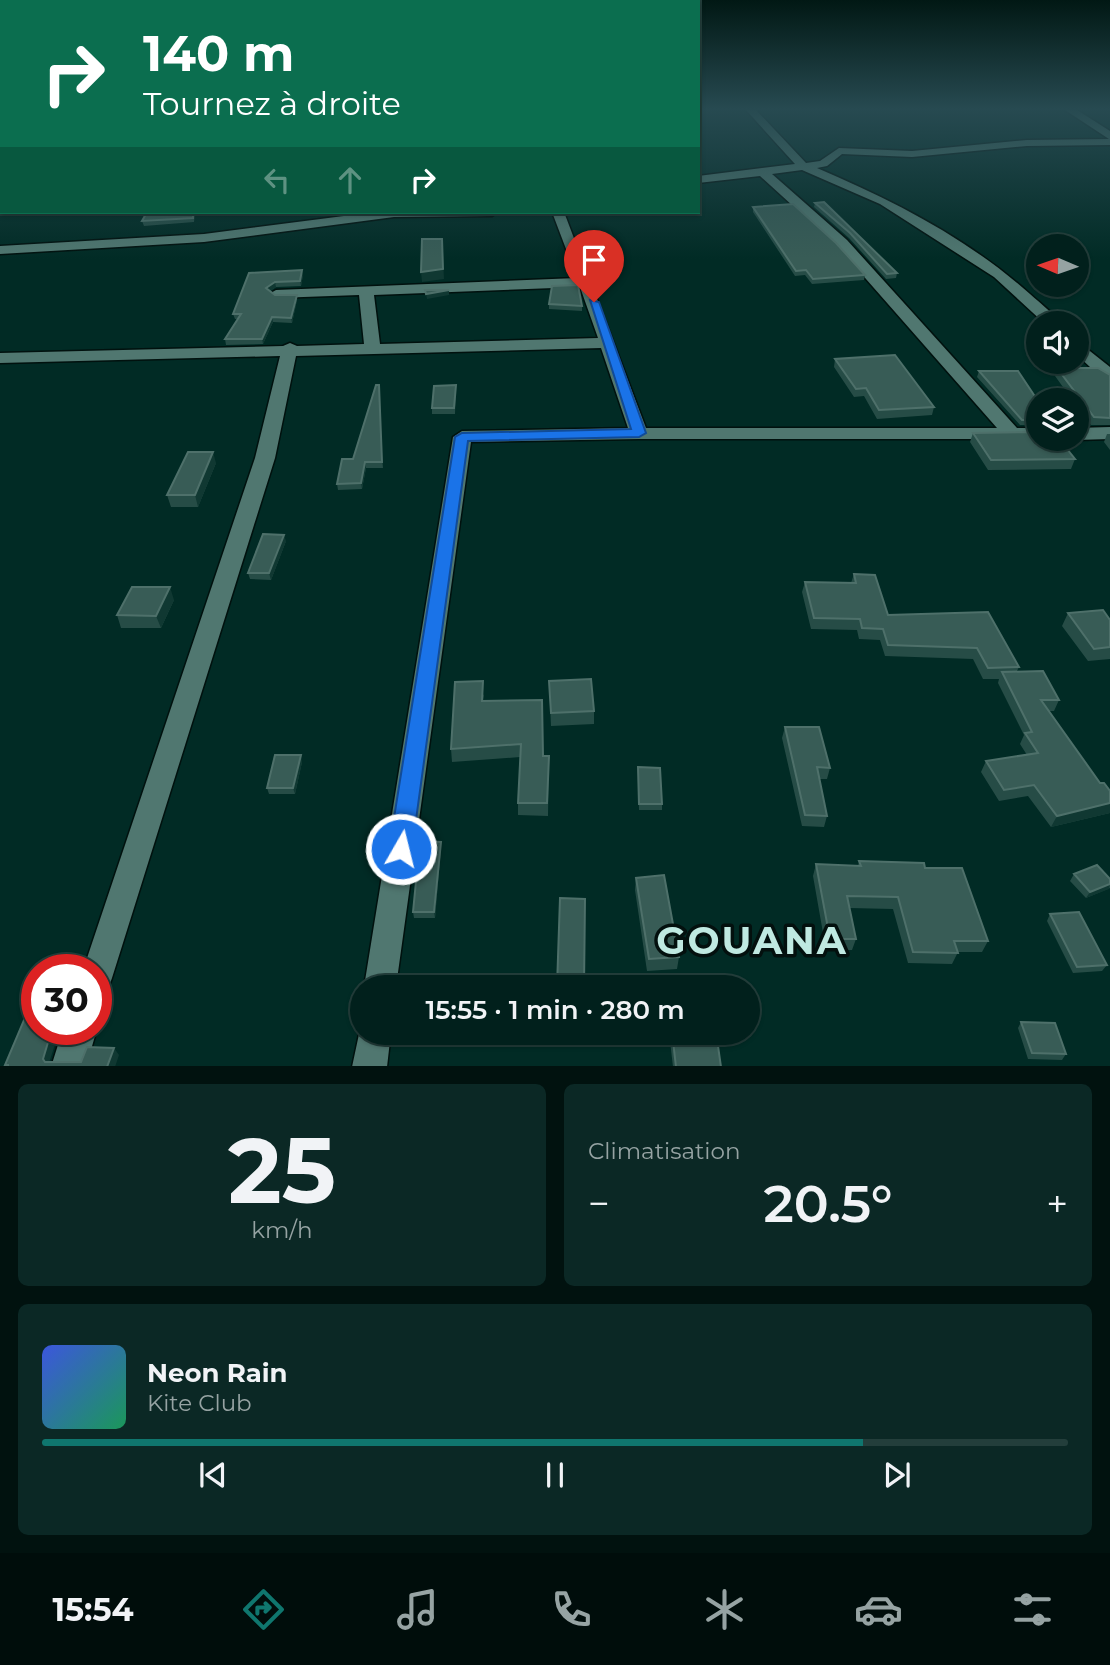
<!DOCTYPE html>
<html lang="fr">
<meta charset="utf-8">
<style>
:root{--surface:#01201c;--page:#0b2825;--text:#f1f3f6;--muted:#96a3a3;--line:#233e3b;--accent:#0f766e}
body{margin:0;font-family:Montserrat,sans-serif;background:var(--page);color:var(--text);height:100vh;display:flex;flex-direction:column;font-size:26px;white-space:nowrap}
*{box-sizing:border-box;margin:0}
p{font-size:23px;color:var(--muted)}
.icon{flex:none;width:38px;height:38px;fill:none;stroke:currentColor;stroke-width:2;stroke-linecap:round;stroke-linejoin:round}
.map{position:relative;height:1066px;overflow:hidden}
.side{display:flex;flex-direction:column;gap:18px;padding:18px;background:#01120f;flex:1}
.side>*{flex:none}
.banner{position:absolute;left:0px;top:0px;width:700px;height:214px;box-shadow:0 2px 5px #0004,0 0 0 2px var(--line);background:#0b6e4f;color:#fff;overflow:hidden}
.needle{width:46px;rotate:272deg}
.fabs{position:absolute;left:1026px;top:234px;display:grid;gap:14px}
.fabs a{display:grid;place-items:center;width:63px;height:63px;border-radius:50%;background:var(--surface);box-shadow:0 2px 5px #0004,0 0 0 2px var(--line);font-size:35px}
.speed{position:absolute;left:21px;top:954px;display:flex;gap:14px;font-size:35px;font-weight:700;text-align:center}
.speed>*{display:grid;place-content:center;width:91px;height:91px;border-radius:50%;background:var(--surface);box-shadow:0 2px 5px #0004,0 0 0 2px var(--line);line-height:1}
.speed .limit{border:10px solid #d22;background:#fff;color:#111}
.pin{position:absolute;display:grid;place-items:center;width:60px;height:60px;color:#fff;margin:-72px -30px;border-radius:50% 50% 50% 0;rotate:-45deg;box-shadow:0 0 7px #0007}
.pin .icon{rotate:45deg}
.me{position:absolute;width:77px;margin:-38px;rotate:8deg;stroke-linejoin:round;filter:drop-shadow(0 0 5px #0008)}
.turn{display:flex;align-items:center;gap:24px;height:147px;padding:0 28px;font-size:32px}
.turn .icon{width:91px;height:91px;stroke-width:2.5}
.turn b{display:block;font-size:49px;line-height:60px}
.lanes{display:flex;align-items:center;height:66px;padding:0 28px;background:#0003;justify-content:center;gap:35px;direction:ltr}
.lanes .off{opacity:.35}
.big{font-size:52px;font-weight:600;line-height:1.1}
.side .card{flex:1;display:flex;flex-direction:column;justify-content:center;gap:10px;min-width:0;padding:0 24px;border-radius:10px;background:var(--page)}
.side .dial{align-items:center;gap:0}
.dial b{font-size:91px;line-height:1}
.song{display:flex;align-items:center;gap:21px}
.cover{width:84px;height:84px;border-radius:10px;background:linear-gradient(135deg,hsl(230 70% 55%),hsl(150 70% 35%))}
.played{height:7px;border-radius:4px;background:linear-gradient(90deg,var(--accent) 80%,var(--line) 80%)}
.keys{display:flex;justify-content:space-around;direction:ltr}
.heat{display:flex;justify-content:space-between;align-items:center;font-size:38px;direction:ltr}
.side .tiles{flex:1;display:grid;gap:18px;grid-template-columns:1fr 1fr}
.card:last-child{grid-column:span 2}
.trip{position:absolute;left:350px;top:975px;width:410px;height:70px;border-radius:35px;background:var(--surface);box-shadow:0 2px 5px #0004,0 0 0 2px var(--line);font-weight:600;line-height:70px;text-align:center}
.menu{display:flex;height:112px;justify-content:space-around;align-items:center;background:#000d0b;color:var(--muted)}
.menu .icon{width:49px;height:49px}
.menu .active{color:var(--accent)}
.menu b{font-size:32px;color:var(--text)}
.map>svg:first-child{display:block}
</style>
<div class="map">
<svg width="1110" height="1067" viewBox="0 0 1110 1067">
<rect width="100%" height="100%" fill="#012b25"/>
<g fill="none" stroke-linecap="round" stroke-linejoin="round">
<g stroke="#01110e" stroke-width="3">
<path id="street" d="M746,110H756L806,163L820,161L839,148L912,151L1027,140L1109,139L1065,110H1077L1110,131V145L1027,146L912,157L842,154L827,166L817,168C894,201 967,238 1030,294C1041,304 1053,313 1062,324H1045L994,277L880,204L802,170L772,174L847,240L1017,428H1038L1039,439H639L471,442L396,987H364L453,437L462,431L628,428L601,348L296,356L275,458L112,978L108,989L96,994V970H83L255,458L280,356L0,363V353L283,346L290,343L297,346L364,344L359,295L276,298L269,294L276,290L577,278L552,212H564L646,428H997L837,246L760,176L698,183V176L795,164ZM580,287L598,338L380,344L374,295Z
M375,212H498L492,216L394,217L204,242L0,254V246L204,234Z
M1076,340L1110,367V381L1104,380L1076,354Z
M1110,427V439L1076,440L1075,439L1076,428Z
M362,1020V1032H391L387,1067H352Z
M96,1027L97,1029L86,1067H51L63,1029Z"/>
</g>
<use href="#street" fill="#507770" fill-rule="evenodd"/>
</g>
<path fill="#264c46" d="M815,203L897,273L896,278L886,279L849,238L814,207Z
M753,207L865,275L864,280L812,284L805,275L795,276L753,212Z
M195,212L194,222L144,226L142,221L144,218L143,214Z
M249,273L303,275L301,286L276,287L270,291L275,295L297,300L292,323L273,322L263,344L226,345L225,339L237,319H235L233,314Z
M549,304L582,306V311L549,309Z
M835,359L934,407L932,415L877,419L864,396L854,397L834,367Z
M1057,368L1110,375V425H1091L1076,405V401H1073L1055,376Z
M979,371L1038,401V425H1020L977,377Z
M376,385L383,468H366L362,489L338,490L337,484L353,459Z
M456,385L455,414H432V408Z
M973,433L1075,459L1071,469L988,470L970,442Z
M1107,434H1110V450L1104,442Z
M216,463L198,507H171L167,495Z
M286,541L271,580L250,579L248,573Z
M854,574L888,615L988,612L1019,667L1017,671L1059,700L1054,711H1049L1100,783L1110,791V813L1051,827L1028,796L999,801L981,772L986,761L1027,755L1020,744L1024,735L998,683L999,679H983L973,659L885,656L880,640L859,639L857,630L811,629L802,592L805,582L851,583Z
M174,600L161,628H121L117,615Z
M1068,613L1110,620V659L1088,661L1062,626Z
M549,681L594,711V724L551,726Z
M484,694L483,701L543,756H549L548,816L518,815V803L520,757L452,762L451,749Z
M785,727L830,768L827,779H819L827,816L824,827L802,826L782,738Z
M302,762L295,794H269L267,788Z
M638,767L662,804V810H639Z
M441,848L435,918H414L413,912Z
M859,861L925,868L988,941L982,952H958L952,964L908,963L893,909L849,908L856,939L852,950H826L813,876L816,864L858,866Z
M1074,874L1110,879V888L1086,898L1070,881Z
M636,878L679,957L677,969L647,971L635,890Z
M1050,914L1107,965L1102,971L1073,973L1047,921Z
M1021,1022L1066,1054L1062,1060L1028,1059L1018,1028Z
M669,1032H716L721,1067H673Z"/>
<path fill="#103832" d="M442,239L444,279L422,282L421,272Z
M302,270L303,275L301,286L300,281Z
M275,282L276,287L267,293L266,288Z
M449,290V295L427,299L426,294Z
M297,295V300L292,323L291,318Z
M272,317L273,322L263,344L262,339Z
M213,452L216,463L198,507L195,495Z
M365,462L366,468L362,489L361,483Z
M284,535L286,541L271,580L269,573Z
M170,587L174,600L161,628L156,616Z
M301,755L302,762L295,794L293,788Z
M1110,803V813L1051,827L1057,816Z
M441,842V848L435,918L434,912Z
M1110,884L1109,889L1086,898L1090,892Z
M52,1029H60L48,1066L43,1059Z
M114,1048L119,1055L115,1067H107Z"/>
<path fill="#385c56" stroke="#4e706a" stroke-width="2" d="M0,192H2V200L0,202Z
M824,202L897,273L887,274L850,233L815,203Z
M793,204L836,243L865,275L813,279L806,270L796,271L753,207Z
M144,212H193V218L142,221L146,214H143Z
M422,239H442L443,269L421,272Z
M302,270L300,281L275,282L266,288L275,295H297L291,318L272,317L262,339H225L241,314H233L249,273Z
M578,285L582,306L549,304L552,286Z
M425,290H449L426,294Z
M895,355L934,407L879,410L866,388L856,389L835,359Z
M1057,368H1098L1110,375V418L1094,417Z
M979,371H1018L1038,401V420H1022Z
M376,385H379L382,462H365L361,483L337,484L342,459H353Z
M456,385L454,408H432L434,386Z
M1038,432V439H1059L1075,459L991,460L973,433Z
M188,452H213L195,495H167Z
M263,534L284,535L269,573H248Z
M854,574L875,575L888,615L988,612L1019,667L988,668L977,648L888,645L883,629L862,628L860,619L814,618L805,582L856,583Z
M132,587H170L156,616L117,615Z
M1103,610L1110,620V647L1094,649L1068,613Z
M1043,671L1059,700H1041L1100,783H1104L1110,791V803L1057,816L1034,785L1004,790L986,761L1038,753L1025,733L1032,732L1002,672Z
M591,679L594,711L551,713L549,681Z
M483,681L482,701L542,700L543,756H549L547,803H518L521,744L451,749L455,682Z
M785,727H819L830,768L817,767L827,816L805,815Z
M275,755H301L293,788H267Z
M638,767L660,768L662,804H639Z
M420,841L441,842L434,912H413Z
M859,861L924,863L925,868H962L988,941H954L958,953L913,952L898,897L847,896L856,939H830L816,864L861,866Z
M1097,865L1110,879V884L1090,892L1074,874Z
M664,875L679,957L649,959L636,878Z
M560,898L585,899L584,987H557Z
M1079,912L1107,965L1077,967L1050,914Z
M709,981V987H667V982Z
M27,1013H37V1029H52L43,1059L45,1062H81L87,1047L114,1048L107,1067H8V1065H5Z
M1021,1022L1055,1023L1066,1054L1032,1053Z
M672,1032H716L721,1067H676Z"/>
<linearGradient id="sky" x2="0" y2="1"><stop stop-color="#011814"/><stop offset="0.42" stop-color="#274a51"/><stop offset="1" stop-color="#274a51" stop-opacity="0"/></linearGradient>
<rect width="1110" height="259" fill="url(#sky)"/>
<path fill="#1a73e8" stroke="#114b97" stroke-width="2" d="M590,300L599,302L646,433L639,437L468,441L412,849L408,856L401,859L393,856L389,849L455,437L462,433L631,429Z"/>
<g text-anchor="middle" stroke-width="7" stroke-linejoin="round" paint-order="stroke">
<g font-size="38" font-weight="bold" letter-spacing="2" fill="#bfe9e1" stroke="#03100e">
<text x="752" y="954">GOUANA</text>
</g>
</g>
</svg>
<div class="fabs">
<a><svg class="needle" viewBox="-14 -14 28 28"><path d="M0-13l5 13h-10z" fill="#e53935"/><path d="M0 13l5-13h-10z" fill="#96a3a3"/></svg></a>
<a><svg class="icon" aria-label="sound" viewBox="0 0 24 24"><path d="M4 9h4l5-4v14l-5-4H4zM17 9q2 3 0 6"/></svg></a>
<a><svg class="icon" aria-label="layers" viewBox="0 0 24 24"><path d="M12 4l9 5-9 5-9-5zM3 14l9 5 9-5"/></svg></a>
</div>
<div class="speed"><div class="limit">30</div></div>
<div class="pin" style="left:594px;top:302px;background:#d93025"><svg class="icon" aria-label="arrive" viewBox="0 0 24 24"><path d="M6 21V4h12l-3 4 3 4H6"/></svg></div>
<svg class="me" style="left:401px;top:849px" viewBox="-20 -20 40 40"><circle r="17" fill="#1a73e8" stroke="#fff" stroke-width="3"/><path d="M0-11L8 9 0 5-8 9z" fill="#fff"/></svg>
<div class="trip">15:55 · 1 min · 280 m</div>
<div class="banner">
<div class="turn"><svg class="icon" aria-label="right" viewBox="0 0 24 24"><path d="M7 20v-9h11M14 6l5 5-5 5"/></svg><div><b>140 m</b>Tournez à droite</div></div>
<div class="lanes"><svg class="icon off" aria-label="left" viewBox="0 0 24 24"><path d="M17 20v-9H6M10 6l-5 5 5 5"/></svg><svg class="icon off" aria-label="ahead" viewBox="0 0 24 24"><path d="M12 20V5M6 11l6-6 6 6"/></svg><svg class="icon" aria-label="right" viewBox="0 0 24 24"><path d="M7 20v-9h11M14 6l5 5-5 5"/></svg></div>
</div>
</div>
<section class="side">
<div class="tiles">
<div class="card dial"><b>25</b><p>km/h</p></div>
<div class="card"><p>Climatisation</p>
<div class="heat"><a>−</a><b class="big">20.5°</b><a>+</a></div>
</div>
<div class="card">
<div class="song"><i class="cover"></i><div><b>Neon Rain</b><p>Kite Club</p></div></div>
<div class="played"></div>
<div class="keys"><svg class="icon" aria-label="previous" viewBox="0 0 24 24"><path d="M18 5L8 12l10 7zM5 5v14"/></svg><svg class="icon" aria-label="pause" viewBox="0 0 24 24"><path d="M8 5v14M16 5v14"/></svg><svg class="icon" aria-label="next" viewBox="0 0 24 24"><path d="M6 5l10 7-10 7zM19 5v14"/></svg></div>
</div>
</div>
</section>
<nav class="menu">
<b>15:54</b>
<svg class="icon active" aria-label="directions" viewBox="0 0 24 24"><path d="M12 3l9 9-9 9-9-9zM9 14v-3h6M13 9l2 2-2 2"/></svg>
<svg class="icon" aria-label="music" viewBox="0 0 24 24"><path d="M9 18V5l10-2v13"/><circle cx="6" cy="18" r="3"/><circle cx="16" cy="16" r="3"/></svg>
<svg class="icon" aria-label="phone" viewBox="0 0 24 24"><path d="M5 4h4l2 5-3 2q2 4 5 5l2-3 5 2v4C11 20 4 13 5 4z"/></svg>
<svg class="icon" aria-label="climate" viewBox="0 0 24 24"><path d="M12 3v18M4 7l16 10M4 17L20 7"/></svg>
<svg class="icon" aria-label="car" viewBox="0 0 24 24"><path d="M5 17H2v-5l4-1 3-4h7l3 4 3 1v5h-3M9 17h6M6 11h13"/><circle cx="7" cy="17" r="2"/><circle cx="17" cy="17" r="2"/></svg>
<svg class="icon" aria-label="filters" viewBox="0 0 24 24"><path d="M4 7h16M4 17h16"/><circle cx="9" cy="7" r="2"/><circle cx="15" cy="17" r="2"/></svg>
</nav>
